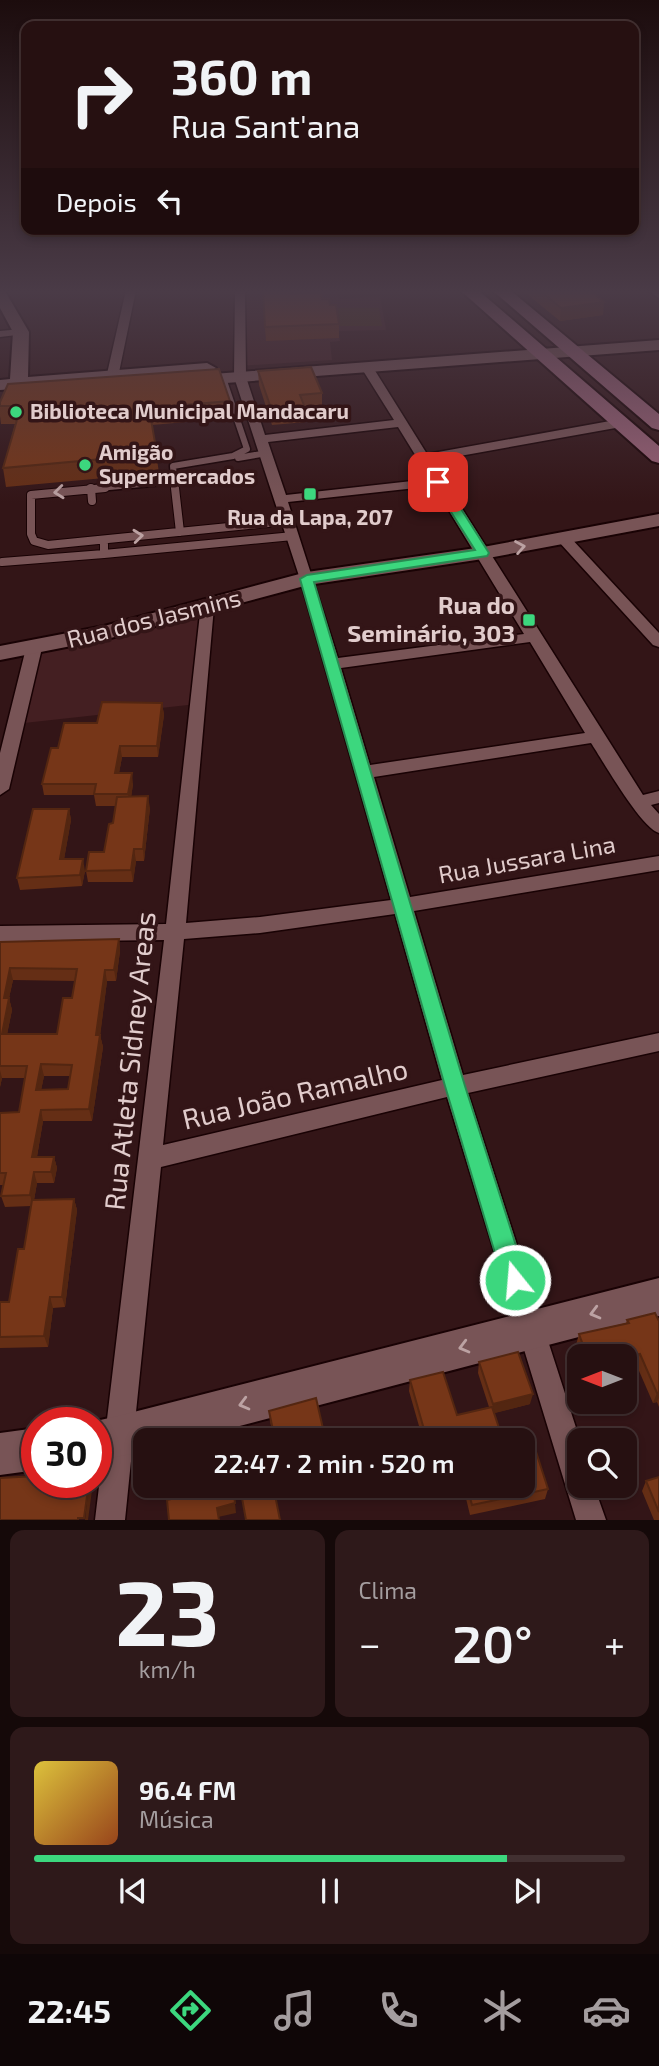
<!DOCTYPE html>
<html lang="pt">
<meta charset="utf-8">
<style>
:root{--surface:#261011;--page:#2e191a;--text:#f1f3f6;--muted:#a49d9f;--line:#423031;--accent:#3cd77e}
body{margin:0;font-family:"Exo 2",sans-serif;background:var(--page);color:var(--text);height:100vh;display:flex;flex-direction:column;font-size:26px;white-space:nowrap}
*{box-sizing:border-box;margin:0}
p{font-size:23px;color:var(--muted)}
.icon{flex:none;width:38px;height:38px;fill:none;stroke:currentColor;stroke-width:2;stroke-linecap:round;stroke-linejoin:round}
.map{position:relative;height:1520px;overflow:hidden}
.details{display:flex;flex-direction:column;gap:10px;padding:10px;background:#150909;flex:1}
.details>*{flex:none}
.hud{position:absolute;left:21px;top:21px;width:618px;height:214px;border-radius:14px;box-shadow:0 4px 10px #0003,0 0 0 2px var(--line);background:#261011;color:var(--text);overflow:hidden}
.needle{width:46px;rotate:270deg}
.tools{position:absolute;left:567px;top:1344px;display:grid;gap:14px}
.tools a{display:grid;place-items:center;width:70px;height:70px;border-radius:14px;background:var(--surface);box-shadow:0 4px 10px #0003,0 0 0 2px var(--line);font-size:35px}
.speed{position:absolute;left:21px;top:1407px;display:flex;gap:14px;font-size:35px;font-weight:700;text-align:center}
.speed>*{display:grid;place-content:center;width:91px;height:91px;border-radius:50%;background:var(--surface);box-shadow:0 4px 10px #0003,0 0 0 2px var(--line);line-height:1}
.speed .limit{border:10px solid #d22;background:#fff;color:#111}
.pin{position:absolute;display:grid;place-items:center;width:60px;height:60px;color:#fff;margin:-30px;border-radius:14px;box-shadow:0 4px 10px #0006}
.me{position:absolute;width:77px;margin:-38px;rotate:343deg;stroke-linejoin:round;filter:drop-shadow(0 0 5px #0008)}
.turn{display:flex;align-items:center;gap:24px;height:147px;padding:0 35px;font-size:32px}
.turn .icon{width:91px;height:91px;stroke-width:2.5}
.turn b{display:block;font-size:49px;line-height:60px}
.then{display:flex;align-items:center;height:66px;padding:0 35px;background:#0003;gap:14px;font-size:26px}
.big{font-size:52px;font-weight:600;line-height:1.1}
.details .widget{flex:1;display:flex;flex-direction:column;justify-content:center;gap:10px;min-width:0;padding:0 24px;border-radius:14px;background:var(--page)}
.details .dial{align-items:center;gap:0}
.dial b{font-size:91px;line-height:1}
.song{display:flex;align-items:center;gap:21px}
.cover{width:84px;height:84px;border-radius:10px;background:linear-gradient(135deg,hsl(50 70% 55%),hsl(20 70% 35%))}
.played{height:7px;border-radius:4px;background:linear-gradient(90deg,var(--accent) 80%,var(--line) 80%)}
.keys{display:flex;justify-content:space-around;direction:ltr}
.heat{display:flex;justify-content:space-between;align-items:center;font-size:38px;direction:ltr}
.details .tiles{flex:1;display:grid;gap:10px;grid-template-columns:1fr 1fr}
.widget:last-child{grid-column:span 2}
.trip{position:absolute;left:133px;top:1428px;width:402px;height:70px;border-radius:14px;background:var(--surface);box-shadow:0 4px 10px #0003,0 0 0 2px var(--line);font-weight:600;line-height:70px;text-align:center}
.tabs{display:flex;height:112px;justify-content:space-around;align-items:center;background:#0f0607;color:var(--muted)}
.tabs .icon{width:49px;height:49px}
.tabs .selected{color:var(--accent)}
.tabs b{font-size:32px;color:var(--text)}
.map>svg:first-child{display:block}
</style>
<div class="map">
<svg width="659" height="1520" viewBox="0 0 659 1520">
<rect width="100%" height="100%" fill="#331517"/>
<path fill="#441f22" d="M240,290H336L339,299L380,296L386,330L338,331L340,341L330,342L332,360L238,366Z
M206,607L197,704L15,724L34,648Z"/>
<path fill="#462f11" d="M338,308H379L382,326H340Z"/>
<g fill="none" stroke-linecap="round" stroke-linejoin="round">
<g stroke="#190204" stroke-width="9">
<path id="lane-far1" d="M238,458L267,453
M88,489L173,481
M175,489L173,466L233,456L247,449L223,378"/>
</g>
<g stroke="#190204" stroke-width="10">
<path id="lane" d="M91,488L92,501
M105,488L31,495V534L34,541L48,545L288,521
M175,488L180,532
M104,554L293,536
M2,562L104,554V540"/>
</g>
<g stroke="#190204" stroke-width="3">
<path id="street" d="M126,290H136L116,387L110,391L104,387Z
M235,290H245L246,377L265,435L394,420L362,369L368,366L374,369L427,454L621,419L627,423L621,427L432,461L643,795L659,791V803L651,805L659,814V833C641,828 603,761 591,743L374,777L410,897L659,856V870L414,911L463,1075L659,1033V1051L468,1093L580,1440L579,1486H594L606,1520H576L447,1097L161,1167L125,1520H95L164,940L0,942V926L166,924L201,604H211L214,607L186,923L260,917L391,900L300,579L234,377ZM398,427L430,479L286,495L268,442ZM434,486L524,634L338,658L288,502ZM530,642L585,733L370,765L341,668ZM395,914L442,1080L163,1145L184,939L260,933Z
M647,290H659V298Z
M21,329L26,332L25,334L0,337V331Z
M564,535L569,536L659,633V647L653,645L559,542V536Z
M34,643L42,648L9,789L0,795V753L26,648Z"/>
</g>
<g stroke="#190204" stroke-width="4">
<path id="secondary" d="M0,290L5,291L29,332L28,377L207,363L216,368L207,373L0,390V380L10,379L13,332L0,308Z
M659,340V350L186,386L177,381L186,376Z
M659,514V526L483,559L308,585L107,639L0,660V646L104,626L307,572L483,547Z
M659,1278V1316L186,1440H145V1451L96,1461V1423H87L118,1416Z
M37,1428V1470L0,1475V1433Z"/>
</g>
<g stroke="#190204" stroke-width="4">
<path id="primary" d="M460,290H478L659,446V463L652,461Z
M492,290H510L659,414V430L652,428Z"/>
</g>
<use href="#lane-far1" stroke="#785456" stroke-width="6"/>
<use href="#lane" stroke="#785456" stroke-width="8"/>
<use href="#street" fill="#785456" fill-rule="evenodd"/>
<use href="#secondary" fill="#785456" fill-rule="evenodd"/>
<use href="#primary" fill="#986176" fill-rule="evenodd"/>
</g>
<path fill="#652e15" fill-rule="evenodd" d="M262,290L322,299L330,305L339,324V338L266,341Z
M522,290H589L603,315L560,321Z
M258,371L322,393V408L305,409L306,422L272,425L259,385Z
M230,401L231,418L152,425L159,473L6,487L3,468L15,424H1L0,416V402Z
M162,703L164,715L158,757H122L119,773L133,784L131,797L150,808L144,861H136L133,882H88L86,871L104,852L113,823L116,806H96L94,795H44L42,784L58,748L97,723Z
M69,809L71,820L64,859L85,871L82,886L20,890L17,878Z
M119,939L120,951L116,981H107L100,1035L103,1047L92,1121H43L37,1157H54L57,1168L54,1183H37L34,1200L74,1199L77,1210L65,1307L53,1308L48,1347L0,1348V1302H9L24,1249L31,1206L5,1207L1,1196L3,1185H0V1113L19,1112L25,1078H2L0,1087V942ZM13,980L75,981L72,998L57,1034H7L12,1010L9,998ZM44,1076H70L68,1089L41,1090Z
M627,1320L659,1321V1407L657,1402L653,1403L636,1364L625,1356H581L576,1345L579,1334L626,1323Z
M479,1362L530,1404L494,1413L503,1440H423L409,1391L410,1380L457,1415L489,1407L478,1373Z
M269,1411L324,1433V1440H274L270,1421Z
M659,1477V1520H654L642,1491L646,1481Z
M463,1486H523L548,1489L545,1499L470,1515Z"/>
<path fill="#532611" d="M604,302L603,315L560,321L561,308Z
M162,703L164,715L158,757L157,746Z
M120,746L122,757L117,784L115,773Z
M132,773L133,784L130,806L128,794Z
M148,796L150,808L144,861L143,849Z
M69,809L71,820L62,871L60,859Z
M134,849L136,861L133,882L131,870Z
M83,859L85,871L82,886L80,875Z
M119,939L120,951L116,981L114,970Z
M10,968L13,980L9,998L12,1010L5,1045L2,1034L4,998Z
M105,970L107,981L99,1045L100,1035L103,1047L92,1121L89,1109L96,1035Z
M41,1064L44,1076L39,1101L36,1090Z
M0,1070L2,1078L0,1087Z
M41,1110L43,1121L35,1168L32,1157Z
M54,1157L57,1168L54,1183L51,1172Z
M34,1172L37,1183L33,1206L30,1195Z
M74,1199L77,1210L65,1307L62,1297Z
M50,1297L53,1308L48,1347L44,1336Z
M640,1354L636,1364L625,1367V1357Z
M657,1393H659V1398L657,1402L653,1403Z
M533,1394L530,1404L491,1414L493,1404Z
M324,1433V1440H300Z
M89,1482H92L93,1483L88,1520H85Z
M235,1503L236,1513L218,1517L217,1508Z"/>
<path fill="#763618" stroke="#532611" stroke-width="2" fill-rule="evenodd" d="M263,290H291L292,294L321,293L322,299H329L330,305H336L339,324L265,327Z
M539,290H589L604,302L561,308Z
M311,367L322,393L300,395L305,408L272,411L258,371Z
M219,369L230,401L149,408L157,454L3,468L21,406H0V402L8,384Z
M102,702L162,703L157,746H120L115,773H132L128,794H94L96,784H42L51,748H58L64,723H97Z
M148,796L143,849H134L131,870L86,871L89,852H104L109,824L113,823L117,797Z
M33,809H69L60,859H83L80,875L17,878Z
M119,939L114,970H105L96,1035H100L89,1109L41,1110L32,1157H54L51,1172H34L30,1195L1,1196L6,1173H0V1113L19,1112L27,1066H0V942ZM10,968L77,969L72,998H63L57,1034H2L9,998H4ZM41,1064L72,1065L68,1089L36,1090Z
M74,1199L62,1297H50L44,1336L0,1337V1302H9L18,1249H24L32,1200Z
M655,1313L659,1321V1393H657L640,1354L625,1357V1356H587L579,1334L629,1323L627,1320Z
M518,1352L533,1394L493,1404L479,1362Z
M443,1372L457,1415L492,1407L503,1440H427L410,1380Z
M316,1398L324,1433L300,1440H275L269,1411Z
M531,1436L548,1489L472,1505L467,1486H523V1440H512Z
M37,1476V1482H89L84,1518H78V1520H0V1478Z
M659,1477V1512L646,1481Z
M227,1486H233L235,1503L217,1508L219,1520H169L167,1500Z
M274,1490L280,1520H246L242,1498Z"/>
<defs><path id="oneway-chevron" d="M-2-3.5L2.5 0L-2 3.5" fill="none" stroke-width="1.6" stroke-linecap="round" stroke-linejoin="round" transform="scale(1.75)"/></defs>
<g stroke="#bca2a3">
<use href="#oneway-chevron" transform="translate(59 492) rotate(174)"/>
<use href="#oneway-chevron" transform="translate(138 536) rotate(-6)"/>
<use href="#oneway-chevron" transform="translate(520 547) rotate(-10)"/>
<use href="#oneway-chevron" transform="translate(595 1313) rotate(165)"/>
<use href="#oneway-chevron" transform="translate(464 1347) rotate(165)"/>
<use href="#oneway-chevron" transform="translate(244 1404) rotate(165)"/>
</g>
<linearGradient id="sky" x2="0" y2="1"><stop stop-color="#1c0c0d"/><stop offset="0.58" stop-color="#4a3b47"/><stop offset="1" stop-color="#4a3b47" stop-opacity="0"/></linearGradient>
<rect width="659" height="503" fill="url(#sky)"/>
<path fill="#3cd77e" stroke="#278c52" stroke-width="2" d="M438,478L444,482L489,553L487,556L314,582L465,1086L527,1280L523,1288L515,1291L507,1288L503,1280L445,1086L300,579L307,575L475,550L432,482Z"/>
<g fill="#3cd77e" stroke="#331517" stroke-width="2.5">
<circle cx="16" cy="412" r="7"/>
<circle cx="85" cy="465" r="7"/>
<rect x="303" y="487" width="14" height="14" rx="3.5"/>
<rect x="522" y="613" width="14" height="14" rx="3.5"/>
</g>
<g text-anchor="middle" stroke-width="7" stroke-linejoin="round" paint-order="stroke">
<g font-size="21" font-weight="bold" fill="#e1cccc" stroke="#331517" text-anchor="start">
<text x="30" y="419">Biblioteca Municipal Mandacaru</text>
<text x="99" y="460">Amigão<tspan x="99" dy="24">Supermercados</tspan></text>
<text x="310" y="525" text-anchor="middle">Rua da Lapa, 207</text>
</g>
<g font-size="24" font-weight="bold" fill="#e1cccc" stroke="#331517" text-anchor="end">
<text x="515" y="614">Rua do<tspan x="515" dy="28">Seminário, 303</tspan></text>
</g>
<g font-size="24" fill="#e1cccc" stroke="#331517">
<text transform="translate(154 619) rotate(-14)" y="8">Rua dos Jasmins</text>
<text transform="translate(527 860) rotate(-10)" y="8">Rua Jussara Lina</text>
</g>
<g font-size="28" fill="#e1cccc" stroke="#331517">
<text transform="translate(130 1061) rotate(-84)" y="10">Rua Atleta Sidney Areas</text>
<text transform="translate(295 1094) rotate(-13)" y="10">Rua João Ramalho</text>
</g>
</g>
</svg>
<div class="tools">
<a><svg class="needle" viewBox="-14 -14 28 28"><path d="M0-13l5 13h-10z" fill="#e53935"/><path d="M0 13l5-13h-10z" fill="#a49d9f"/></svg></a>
<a><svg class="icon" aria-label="search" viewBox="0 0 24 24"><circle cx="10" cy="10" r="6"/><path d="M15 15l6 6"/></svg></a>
</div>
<div class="speed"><div class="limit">30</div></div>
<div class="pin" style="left:438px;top:482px;background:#d93025"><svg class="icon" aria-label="arrive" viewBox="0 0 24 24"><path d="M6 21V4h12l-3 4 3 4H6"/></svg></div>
<svg class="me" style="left:515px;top:1280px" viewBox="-20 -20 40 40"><circle r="17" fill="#3cd77e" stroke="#fff" stroke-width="3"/><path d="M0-11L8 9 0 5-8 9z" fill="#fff"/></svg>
<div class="trip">22:47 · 2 min · 520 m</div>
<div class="hud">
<div class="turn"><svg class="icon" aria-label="right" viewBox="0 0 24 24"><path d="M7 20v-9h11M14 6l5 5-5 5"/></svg><div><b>360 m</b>Rua Sant'ana</div></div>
<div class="then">Depois<svg class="icon" aria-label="left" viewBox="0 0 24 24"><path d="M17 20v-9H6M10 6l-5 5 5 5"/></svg></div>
</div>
</div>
<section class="details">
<div class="tiles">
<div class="widget dial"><b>23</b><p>km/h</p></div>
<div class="widget"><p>Clima</p>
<div class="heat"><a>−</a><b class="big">20°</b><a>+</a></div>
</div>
<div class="widget">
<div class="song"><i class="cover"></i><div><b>96.4 FM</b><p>Música</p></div></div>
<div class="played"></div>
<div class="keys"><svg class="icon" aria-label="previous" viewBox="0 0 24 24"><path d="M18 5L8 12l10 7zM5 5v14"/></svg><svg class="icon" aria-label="pause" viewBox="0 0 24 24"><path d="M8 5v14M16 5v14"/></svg><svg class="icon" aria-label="next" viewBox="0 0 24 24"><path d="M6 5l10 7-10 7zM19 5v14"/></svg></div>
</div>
</div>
</section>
<nav class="tabs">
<b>22:45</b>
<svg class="icon selected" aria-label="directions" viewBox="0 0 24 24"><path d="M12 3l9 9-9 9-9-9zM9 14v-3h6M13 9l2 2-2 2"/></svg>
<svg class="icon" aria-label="music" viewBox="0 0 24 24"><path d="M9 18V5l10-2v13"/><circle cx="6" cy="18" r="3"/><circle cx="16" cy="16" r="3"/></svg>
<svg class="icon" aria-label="phone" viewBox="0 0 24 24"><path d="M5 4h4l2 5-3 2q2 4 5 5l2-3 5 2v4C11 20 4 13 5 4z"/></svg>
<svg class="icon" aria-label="climate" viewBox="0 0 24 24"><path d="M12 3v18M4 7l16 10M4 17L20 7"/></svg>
<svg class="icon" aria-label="car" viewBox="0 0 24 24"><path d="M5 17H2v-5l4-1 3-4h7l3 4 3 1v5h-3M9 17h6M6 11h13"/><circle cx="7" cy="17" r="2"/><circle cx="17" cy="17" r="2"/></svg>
</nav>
